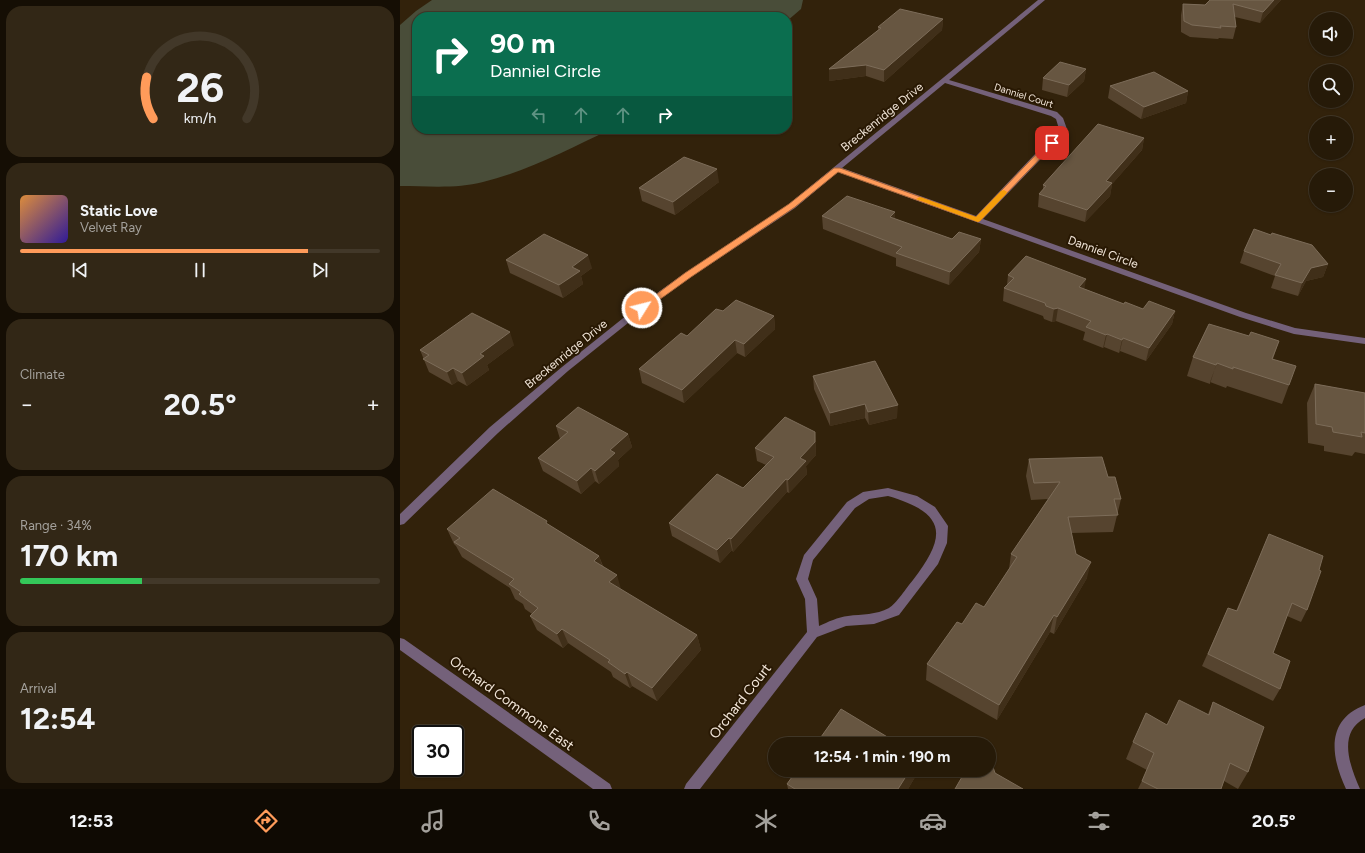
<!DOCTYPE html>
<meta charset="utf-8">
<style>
:root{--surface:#261a08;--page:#322716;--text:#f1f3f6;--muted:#a4a19c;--line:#423829;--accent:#ff9b5a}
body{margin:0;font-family:Figtree,sans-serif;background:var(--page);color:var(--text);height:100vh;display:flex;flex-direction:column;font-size:15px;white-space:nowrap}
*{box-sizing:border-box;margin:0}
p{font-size:13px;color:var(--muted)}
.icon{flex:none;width:22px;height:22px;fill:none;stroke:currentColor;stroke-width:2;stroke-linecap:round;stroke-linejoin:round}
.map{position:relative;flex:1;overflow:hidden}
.sheet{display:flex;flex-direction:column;gap:6px;padding:6px;background:#150e04;width:400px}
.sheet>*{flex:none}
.banner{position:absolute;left:12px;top:12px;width:380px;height:122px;border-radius:16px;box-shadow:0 1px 3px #0004,0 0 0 1px var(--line);background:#0b6e4f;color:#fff;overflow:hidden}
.buttons{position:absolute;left:909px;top:12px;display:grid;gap:8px}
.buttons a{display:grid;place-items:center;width:44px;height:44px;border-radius:50%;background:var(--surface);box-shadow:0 1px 3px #0004,0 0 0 1px var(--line);font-size:20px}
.speed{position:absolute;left:12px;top:725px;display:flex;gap:8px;font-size:20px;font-weight:700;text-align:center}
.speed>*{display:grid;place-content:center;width:52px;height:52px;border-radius:50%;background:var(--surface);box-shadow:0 1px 3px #0004,0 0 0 1px var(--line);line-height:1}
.speed .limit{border:2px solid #111;border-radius:6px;background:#fff;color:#111}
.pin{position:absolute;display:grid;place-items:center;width:34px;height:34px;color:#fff;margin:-17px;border-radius:8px;box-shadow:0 2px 6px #0006}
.me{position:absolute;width:44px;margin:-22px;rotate:54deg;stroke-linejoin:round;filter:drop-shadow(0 0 3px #0008)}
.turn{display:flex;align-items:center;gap:14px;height:84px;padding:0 12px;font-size:18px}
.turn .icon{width:52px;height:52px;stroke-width:2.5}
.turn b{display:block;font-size:28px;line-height:34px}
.lanes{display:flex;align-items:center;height:38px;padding:0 12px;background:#0003;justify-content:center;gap:20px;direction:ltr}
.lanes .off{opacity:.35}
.big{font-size:30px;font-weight:700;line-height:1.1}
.sheet .widget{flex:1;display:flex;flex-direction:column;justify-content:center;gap:6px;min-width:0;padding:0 14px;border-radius:16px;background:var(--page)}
.sheet .dial{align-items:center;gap:0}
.dial svg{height:104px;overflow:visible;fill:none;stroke:var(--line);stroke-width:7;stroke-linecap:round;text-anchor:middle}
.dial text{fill:var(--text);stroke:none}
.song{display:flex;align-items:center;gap:12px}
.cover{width:48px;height:48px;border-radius:6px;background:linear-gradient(135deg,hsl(30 70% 55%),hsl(250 70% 35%))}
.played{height:4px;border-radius:2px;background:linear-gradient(90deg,var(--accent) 80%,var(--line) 80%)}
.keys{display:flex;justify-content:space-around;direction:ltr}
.heat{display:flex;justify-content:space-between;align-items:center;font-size:22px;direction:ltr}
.charge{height:6px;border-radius:3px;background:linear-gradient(90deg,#34c759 34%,var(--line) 0)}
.trip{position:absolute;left:368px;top:737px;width:228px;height:40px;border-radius:20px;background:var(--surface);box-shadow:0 1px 3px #0004,0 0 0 1px var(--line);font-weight:700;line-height:40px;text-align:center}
.dock{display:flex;height:64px;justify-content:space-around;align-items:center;background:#0f0a03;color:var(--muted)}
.dock .icon{width:28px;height:28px}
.dock .current{color:var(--accent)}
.dock b{font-size:18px;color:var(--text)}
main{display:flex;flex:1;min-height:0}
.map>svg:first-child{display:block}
</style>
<main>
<section class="sheet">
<div class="widget dial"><svg viewBox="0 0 100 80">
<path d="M14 69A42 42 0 1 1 86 69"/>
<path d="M14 69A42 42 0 0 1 9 37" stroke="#ff9b5a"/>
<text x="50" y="56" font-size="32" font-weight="700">26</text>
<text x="50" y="72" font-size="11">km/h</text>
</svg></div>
<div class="widget">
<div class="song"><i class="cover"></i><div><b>Static Love</b><p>Velvet Ray</p></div></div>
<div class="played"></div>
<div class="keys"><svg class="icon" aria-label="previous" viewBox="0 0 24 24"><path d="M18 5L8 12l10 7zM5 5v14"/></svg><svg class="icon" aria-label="pause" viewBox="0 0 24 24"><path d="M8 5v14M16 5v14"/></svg><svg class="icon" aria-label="next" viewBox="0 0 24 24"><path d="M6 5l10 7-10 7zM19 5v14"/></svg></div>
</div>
<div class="widget"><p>Climate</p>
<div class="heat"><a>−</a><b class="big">20.5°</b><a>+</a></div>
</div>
<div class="widget"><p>Range · 34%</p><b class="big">170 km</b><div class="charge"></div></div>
<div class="widget"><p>Arrival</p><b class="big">12:54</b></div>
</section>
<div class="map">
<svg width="965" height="789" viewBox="0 0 965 789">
<rect width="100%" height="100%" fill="#32220b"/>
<path fill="#494d39" d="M32,0H403L401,9L387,21V17H17V129H211C169,149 128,171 83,182C57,189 27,186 0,186V25L16,11Z"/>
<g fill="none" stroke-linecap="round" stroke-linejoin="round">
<path fill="#74617a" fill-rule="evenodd" d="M638,0H645L549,80L657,112L663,118L667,129L664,135L583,219L846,313L895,328L965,338V344L894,334L840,317L438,172L395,208L291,277L238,315L168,371L98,433L4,524L0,525V514L90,427L162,367L232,311L285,273L389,204ZM545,83L651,116L656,119L659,129L576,216L442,168Z
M488,488L517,496L535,507L546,523L548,526L547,543L538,564L499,615L474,624L446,626L417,637L300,789H284L286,784L407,632L405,599L396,579L404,555L447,502L463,492ZM488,496C546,513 548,535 513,580C507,587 496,604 489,608C476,615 462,614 448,616C438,617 428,622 419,626L417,599L408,579L413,560L455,508L469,499Z
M0,638L4,639L210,784L212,789H193L0,650Z
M965,705V718C937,733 950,766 960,789H946C931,757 925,720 965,705Z"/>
</g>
<path fill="#56442f" d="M881,0L860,23L835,17L836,27L833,39L819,38L818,39L790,37L781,32V15L783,4L805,5Z
M543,19L542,30L484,82L466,76L429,81V69L478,30V27Z
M686,69L684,81L667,97L642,90L643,78Z
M710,86L788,91L786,103L741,119L708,98Z
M744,138L742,150L712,184L710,196L685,222L638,207L639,194L643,190V185Z
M319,182L275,215L242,201L239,188Z
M495,212V219L552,239H581L579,252L549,285L496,266V258L423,229L422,216Z
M844,251L928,264L923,277L906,281L898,296L871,288L875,276L840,263Z
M106,260L192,268L181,276L183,284L163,298L110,273Z
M608,275L685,289L724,304L743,309L775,311L772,324L746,361L720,351L719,353L704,347L703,348L683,340L685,332L656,321L652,322L644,319L643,316L603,301L604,288L607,285Z
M323,311L374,316L375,329L345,357L337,353L284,403L242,383L239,369L287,336Z
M849,336L879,341L873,359L889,385L882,404L827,386L826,388L810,382V384L787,376L793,357Z
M114,345L87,365L89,370L67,386L58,381L52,385L29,372L20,350Z
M413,376L497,418L469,425L465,418L430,426L414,389Z
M915,384L965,393V454L955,452L952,456L924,451V446L908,443L907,403Z
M156,426L228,434L232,447L218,460L219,466L199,484L195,481L181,494L143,471L138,458L160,439Z
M415,432L416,455L406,466L407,474L389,493L387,492L333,552L332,550L320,563L272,536L269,523L343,488L366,465L357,461L355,448Z
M629,459L708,477L721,499L713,532L671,533L676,554L687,578L654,634L650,632L597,720L526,680L527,664L562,624L584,607L609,569L611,554L648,499L631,500L626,476Z
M149,525L199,556L203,566L221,590L297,635L301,650L257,701L232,686L230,688L213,677L211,672L168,643L163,648L137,630L130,616L132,614L125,609L123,604L115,599L110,588L62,557L56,546L54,544L47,529Z
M864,547L919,570L907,610L901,622L887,616L873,653L880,689L873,701L802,666L828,608L836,611Z
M813,702L848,772L838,789L824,781L821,789H738L747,770L726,759L733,742L767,725L808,714Z
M397,770H518V772L508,789H388L387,784Z"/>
<path fill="#402f19" d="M874,0H881L860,23L863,12Z
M543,19L542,30L484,82V70Z
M466,65V76L429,81V69Z
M686,69L684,81L667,97L669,85Z
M788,91L786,103L741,119L744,107Z
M744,138L742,150L712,184L710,196L685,222L687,210L706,181Z
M317,169L319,182L275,215L273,202Z
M495,212V225L490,217Z
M581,239L579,252L549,285L550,272Z
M188,255L192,268L181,276L183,284L163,298L159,285L172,267Z
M928,264L923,277L906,281L898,296L902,283L911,268Z
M686,279L684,292L679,287Z
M658,308L656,321L652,322L654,309Z
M775,311L772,324L746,361L749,348Z
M374,316L375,329L345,357L344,344Z
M110,332L114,345L87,365L89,370L67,386L62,373L80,354Z
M707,334L704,347L703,348L706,335Z
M723,338L720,351L719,353L722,340Z
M335,340L337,353L284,403L282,390Z
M817,363L810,382V384L816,365Z
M53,368L58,381L52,385L47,372Z
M465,404V418L430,426V413Z
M498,405L497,418L469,425L468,412Z
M415,432L416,455L406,466L407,474L389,493L388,480Z
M228,434L232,447L218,460L219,466L199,484L195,471L210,450Z
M191,468L195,481L181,494L177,481Z
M386,479L387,492L333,552L331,539Z
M329,538L332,550L320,563L317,550Z
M199,556L204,571L194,561Z
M691,562L687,578L654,634L657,617Z
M217,575L221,589L214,597L209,582Z
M654,615L650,632L597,720L599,705Z
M162,629L168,643L163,648L157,634Z
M297,635L301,650L257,701L252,688Z
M227,672L232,686L230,688L225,674Z
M510,770H518V772L508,789H498Z"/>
<path fill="#675641" stroke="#7c6c59" d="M810,0H874L863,12L833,4L836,27L820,26L821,28L792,25L784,21L783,4L805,5Z
M500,9L543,19L484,70L466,65L429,69L481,28L478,27Z
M660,62L686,69L669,85L643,78Z
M754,72L788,91L744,107L710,86Z
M698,124L744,138L706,181L712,183L687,210L639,194L646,186L643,185Z
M284,157L317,169L273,202L239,188Z
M447,196L495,212L490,217L552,239L559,232L581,239L550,272L496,253L502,247L422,216Z
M854,229L871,235L872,233L912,245L928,264L911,268L902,283L875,275L881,264L844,251Z
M144,234L188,255L172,267L180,271L159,285L106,260Z
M626,256L686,279L679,287L724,304L725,302L743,309L749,301L775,311L749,348L723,338L722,340L707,334L706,335L686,327L691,321L658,308L654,309L646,306L645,303L604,288L614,278L608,275Z
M336,300L374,316L344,344L335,340L282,390L239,369L281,333L287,336L316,309L323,311Z
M72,313L110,332L80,354L84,356L62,373L53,368L47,372L23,359L29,355L20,350Z
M809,324L849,336L851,332L879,341L872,359L896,366L889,385L833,367V369L817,363L816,365L793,357Z
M475,361L498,405L468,412L465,404L430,413L413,376Z
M915,384L965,393V433L961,432L962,437L933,432L932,427L916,424Z
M178,407L228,434L210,450L215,453L195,471L191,468L177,481L138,458L168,432L156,426Z
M385,417L415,432V442L400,458L406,461L388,480L386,479L331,539L329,538L317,550L269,523L317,474L343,488L374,457L355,448Z
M702,457L708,477H715L721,499H714L718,515L668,517L676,554L691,562L657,617L654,615L599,705L527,664L557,622L562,624L576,603L584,607L617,557L611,554L660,482L634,483L629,459Z
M93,489L147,521L146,523L199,556L194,561L217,575L209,582L297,635L252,688L227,672L225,674L208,662L210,660L162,629L157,634L130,616L138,608L119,594L121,592L109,584L114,579L54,542L60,538L47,529Z
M869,534L923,556L919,570L921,571L907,610L892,603L873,653L890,661L880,689L808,654L828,608L837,611Z
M779,700L809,715L813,702L864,727L848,772L830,763L821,789H758L742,781L754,753L733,742L746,713L767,725Z
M441,709L499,744H416Z
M589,765L593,767L595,773L623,789H555L566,770H589Z
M397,770H510L498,789H395L387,784Z"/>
<path fill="#ff9b5a" stroke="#a6653a" d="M649,141L655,143L580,221L578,222L438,172L395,207L291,277L245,310L242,311L238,308L285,273L389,204L434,168H440L576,217Z"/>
<path fill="#f59e0b" d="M604,190L607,192L606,194L580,221L578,222L516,199L520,197L523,198L576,217L601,191Z"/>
<g text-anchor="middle" stroke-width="4" stroke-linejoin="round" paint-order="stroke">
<g font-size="10" fill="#f2e6d9" stroke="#281803">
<text transform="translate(624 95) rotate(17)" y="4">Danniel Court</text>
</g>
<g font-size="12" fill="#f2e6d9" stroke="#281803">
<text transform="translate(482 117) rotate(-39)" y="4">Breckenridge Drive</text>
<text transform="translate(703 252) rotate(20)" y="4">Danniel Circle</text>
<text transform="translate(166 354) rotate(-39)" y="4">Breckenridge Drive</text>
</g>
<g font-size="14" fill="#f2e6d9" stroke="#281803">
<text transform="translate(340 701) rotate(-52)" y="5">Orchard Court</text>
<text transform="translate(112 703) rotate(36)" y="5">Orchard Commons East</text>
</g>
</g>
</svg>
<div class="buttons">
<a><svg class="icon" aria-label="sound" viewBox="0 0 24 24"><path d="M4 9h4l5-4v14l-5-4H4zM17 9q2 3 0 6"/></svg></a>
<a><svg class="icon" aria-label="search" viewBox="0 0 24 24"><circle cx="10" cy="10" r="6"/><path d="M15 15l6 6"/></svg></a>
<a>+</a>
<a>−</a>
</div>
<div class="speed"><div class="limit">30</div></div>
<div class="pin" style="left:652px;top:143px;background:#d93025"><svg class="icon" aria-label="arrive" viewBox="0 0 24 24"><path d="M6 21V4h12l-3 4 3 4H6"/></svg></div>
<svg class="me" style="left:242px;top:308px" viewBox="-20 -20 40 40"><circle r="17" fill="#ff9b5a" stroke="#fff" stroke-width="3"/><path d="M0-11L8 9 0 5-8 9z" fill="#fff"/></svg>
<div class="trip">12:54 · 1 min · 190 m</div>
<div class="banner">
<div class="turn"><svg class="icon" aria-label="right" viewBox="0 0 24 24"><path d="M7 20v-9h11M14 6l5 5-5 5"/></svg><div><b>90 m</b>Danniel Circle</div></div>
<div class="lanes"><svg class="icon off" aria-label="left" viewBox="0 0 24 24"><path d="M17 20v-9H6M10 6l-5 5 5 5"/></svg><svg class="icon off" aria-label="ahead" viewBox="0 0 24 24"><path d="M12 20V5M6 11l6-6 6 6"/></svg><svg class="icon off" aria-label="ahead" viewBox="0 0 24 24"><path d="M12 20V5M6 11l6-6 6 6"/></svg><svg class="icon" aria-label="right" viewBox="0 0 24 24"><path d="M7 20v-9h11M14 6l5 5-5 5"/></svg></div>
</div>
</div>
</main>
<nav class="dock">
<b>12:53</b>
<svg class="icon current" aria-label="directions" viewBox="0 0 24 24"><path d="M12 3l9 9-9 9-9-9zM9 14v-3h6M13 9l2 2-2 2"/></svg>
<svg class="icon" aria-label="music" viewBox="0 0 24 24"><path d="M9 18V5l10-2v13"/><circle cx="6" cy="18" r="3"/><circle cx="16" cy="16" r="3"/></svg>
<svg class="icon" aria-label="phone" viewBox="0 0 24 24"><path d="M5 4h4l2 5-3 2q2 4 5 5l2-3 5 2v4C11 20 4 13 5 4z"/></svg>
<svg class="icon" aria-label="climate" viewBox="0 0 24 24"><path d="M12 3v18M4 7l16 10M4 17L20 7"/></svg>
<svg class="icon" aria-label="car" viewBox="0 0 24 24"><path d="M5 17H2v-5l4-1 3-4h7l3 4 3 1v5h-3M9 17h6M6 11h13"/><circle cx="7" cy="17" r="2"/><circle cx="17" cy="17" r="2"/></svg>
<svg class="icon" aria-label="filters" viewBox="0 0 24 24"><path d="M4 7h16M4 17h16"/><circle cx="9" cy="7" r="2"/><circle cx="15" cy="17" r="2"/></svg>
<b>20.5°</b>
</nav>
